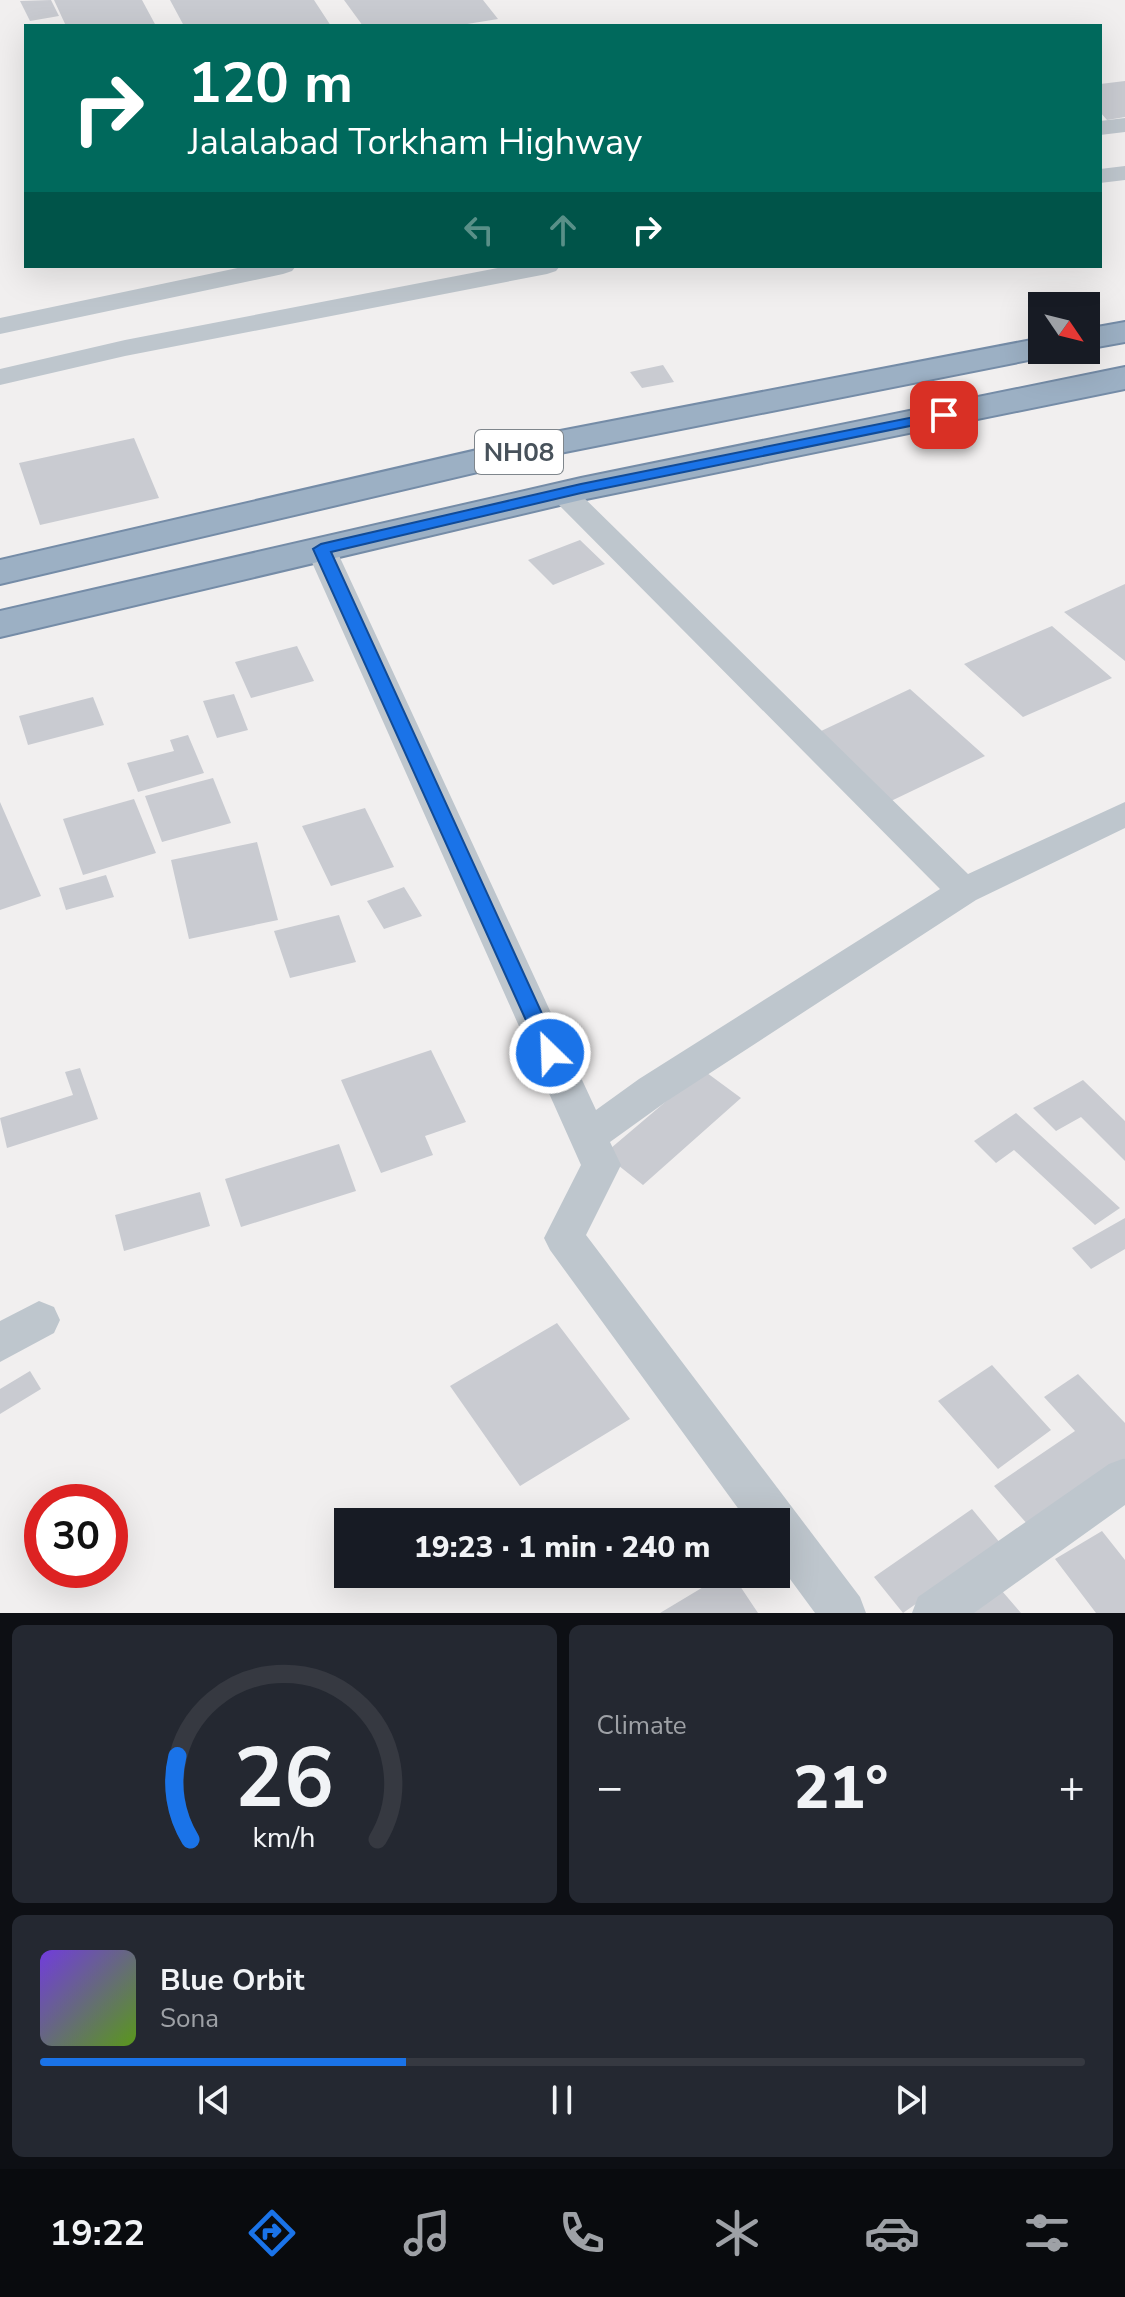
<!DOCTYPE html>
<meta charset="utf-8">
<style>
:root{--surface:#171b24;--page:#242831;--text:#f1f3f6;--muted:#9ea1a6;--line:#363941;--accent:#1a73e8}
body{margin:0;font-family:"Nunito Sans",sans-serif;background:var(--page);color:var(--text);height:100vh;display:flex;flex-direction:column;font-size:30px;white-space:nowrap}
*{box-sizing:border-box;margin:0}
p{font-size:26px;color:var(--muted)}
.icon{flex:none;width:44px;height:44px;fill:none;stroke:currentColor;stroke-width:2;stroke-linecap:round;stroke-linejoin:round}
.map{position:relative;height:1613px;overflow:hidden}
.drawer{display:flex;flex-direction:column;gap:12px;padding:12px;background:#0d0f14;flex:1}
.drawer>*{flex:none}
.guide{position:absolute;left:24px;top:24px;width:1078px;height:244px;border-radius:0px;box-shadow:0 8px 32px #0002;background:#00695c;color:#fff;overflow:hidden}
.needle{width:52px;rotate:125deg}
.buttons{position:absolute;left:1028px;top:292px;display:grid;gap:16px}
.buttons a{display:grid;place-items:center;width:72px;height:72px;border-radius:0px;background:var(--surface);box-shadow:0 8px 32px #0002;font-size:40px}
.speed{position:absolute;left:24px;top:1484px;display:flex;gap:16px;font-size:40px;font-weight:700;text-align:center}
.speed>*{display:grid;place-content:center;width:104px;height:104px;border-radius:50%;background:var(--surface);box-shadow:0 8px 32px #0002;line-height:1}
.speed .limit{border:12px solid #d22;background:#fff;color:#111}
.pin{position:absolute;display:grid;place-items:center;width:68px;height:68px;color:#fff;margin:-34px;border-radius:16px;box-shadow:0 4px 12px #0006}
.me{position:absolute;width:88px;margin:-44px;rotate:336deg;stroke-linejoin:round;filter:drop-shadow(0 0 6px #0008)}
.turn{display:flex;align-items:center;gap:28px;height:168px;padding:0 32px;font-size:36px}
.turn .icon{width:104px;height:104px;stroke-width:2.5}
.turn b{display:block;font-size:56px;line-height:68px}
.lanes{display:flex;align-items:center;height:76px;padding:0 32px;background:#0003;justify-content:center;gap:40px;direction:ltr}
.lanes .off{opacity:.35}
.big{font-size:60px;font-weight:800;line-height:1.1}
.drawer .tile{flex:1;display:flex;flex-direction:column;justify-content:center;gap:12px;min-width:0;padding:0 28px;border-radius:12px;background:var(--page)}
.drawer .dial{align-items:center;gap:0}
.dial svg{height:208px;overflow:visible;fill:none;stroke:var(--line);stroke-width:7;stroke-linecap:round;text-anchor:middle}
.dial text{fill:var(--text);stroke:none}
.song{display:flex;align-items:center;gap:24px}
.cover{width:96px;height:96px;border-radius:12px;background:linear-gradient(135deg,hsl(260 70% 55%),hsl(90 70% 35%))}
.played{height:8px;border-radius:4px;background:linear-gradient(90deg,var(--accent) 35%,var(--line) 35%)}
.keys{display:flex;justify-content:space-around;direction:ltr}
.heat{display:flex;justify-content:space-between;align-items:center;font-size:44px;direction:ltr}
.drawer .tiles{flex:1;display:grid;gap:12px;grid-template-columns:1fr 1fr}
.tile:last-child{grid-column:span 2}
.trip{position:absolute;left:334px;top:1508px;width:456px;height:80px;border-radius:0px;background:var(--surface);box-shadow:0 8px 32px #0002;font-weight:800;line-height:80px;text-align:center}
.tabs{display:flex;height:128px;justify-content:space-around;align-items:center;background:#090b0e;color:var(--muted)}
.tabs .icon{width:56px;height:56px}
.tabs .selected{color:var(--accent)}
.tabs b{font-size:36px;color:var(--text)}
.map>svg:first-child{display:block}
</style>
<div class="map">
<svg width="1125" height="1613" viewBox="0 0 1125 1613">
<rect width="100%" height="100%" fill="#f1efef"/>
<path fill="#c9cbd1" d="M51,0L59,16L30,21L20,1Z
M54,0H142L156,26H66Z
M170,0H314L331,26H184Z
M344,0H483L498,19L455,26H363Z
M1125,81V117L1107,120L1100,112V84Z
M663,365L674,382L642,388L630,372Z
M134,438L159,498L40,525L19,463Z
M580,540L605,564L553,585L528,560Z
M1125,584V661L1064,612Z
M1052,626L1112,678L1023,717L964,664Z
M297,646L314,681L251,698L235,662Z
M910,689L985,756L891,801L819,732Z
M234,694L248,730L217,738L203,701Z
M93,697L104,725L28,745L19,716Z
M188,735L204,773L138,792L127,763L174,751L170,740Z
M213,778L231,823L162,842L145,796Z
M134,799L156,853L83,875L63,819Z
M0,802L41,896L0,910Z
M365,808L394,867L331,886L302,826Z
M257,842L278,920L189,939L171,860Z
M106,875L114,897L66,910L59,888Z
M404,887L422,916L384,929L367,901Z
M339,915L356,962L290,978L274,931Z
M431,1050L466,1122L425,1136L433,1155L381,1173L341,1080Z
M80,1068L98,1119L7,1148L0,1118L73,1095L65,1072Z
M703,1070L741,1098L643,1185L604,1154Z
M1083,1080L1125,1121V1161L1081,1117L1056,1131L1033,1108Z
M1016,1113L1120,1208L1095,1225L1014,1150L996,1163L974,1141Z
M339,1144L356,1191L241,1227L225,1179Z
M200,1192L210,1226L124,1251L115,1215Z
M1125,1218V1249L1091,1269L1072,1248Z
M557,1323L630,1419L520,1486L450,1386Z
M992,1365L1051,1430L998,1469L938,1401Z
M30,1371L41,1389L0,1414V1389Z
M1078,1374L1125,1423V1458L1029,1526L994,1486L1075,1431L1044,1397Z
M972,1509L1001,1544L903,1613L874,1577Z
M1102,1531L1125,1560V1613H1096L1055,1559Z
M725,1574H732L758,1613H660Z
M1002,1591L1021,1613H973Z"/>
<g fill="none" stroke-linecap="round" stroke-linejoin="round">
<g stroke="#758ca7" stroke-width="4">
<path id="trunk" d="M1125,322V342L1086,349V329Z
M1042,338V350H1058L1054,355L555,454L0,584V560L555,432Z
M1125,367V389L581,500L0,637V611L581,478Z"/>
</g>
<path fill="#bec6cd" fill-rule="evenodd" d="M1125,118V132L1100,135V121Z
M1125,166V180L1100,183V169Z
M247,266H296L292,271L283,274L0,334V318Z
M508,266H560L556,271L547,274L125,356L0,385V369L125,340Z
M563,484L573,487L968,874L1125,802V828L976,900L667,1101L610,1142L621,1165L586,1235L860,1597L866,1613H815L776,1560V1522H748L550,1250L544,1238L581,1165L306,549L310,542L321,540L332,542L336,549L596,1110L639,1079L940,889L553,499L549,493L553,487Z
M39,1301L54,1307L60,1320L54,1333L0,1362V1321Z
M1125,1458V1505L974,1613H912L918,1597L1109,1464Z"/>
<use href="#trunk" fill="#9cb0c4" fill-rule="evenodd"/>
</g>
<path fill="#1a73e8" stroke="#114b97" stroke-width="2" d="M944,411L951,415L949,418L581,493L331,552L560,1053L557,1058H543L313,549L321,544L581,484Z"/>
<g text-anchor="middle" stroke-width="7" stroke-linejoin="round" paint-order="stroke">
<rect fill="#fff" stroke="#7f868c" stroke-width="2" x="475" y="430" width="88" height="44" rx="6"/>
<g font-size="26" font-weight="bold" fill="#48525b">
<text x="519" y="461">NH08</text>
</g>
</g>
</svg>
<div class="buttons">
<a><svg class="needle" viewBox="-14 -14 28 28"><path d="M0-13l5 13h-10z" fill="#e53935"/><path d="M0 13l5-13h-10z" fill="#9ea1a6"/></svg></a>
</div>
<div class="speed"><div class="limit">30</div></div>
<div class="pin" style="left:944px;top:415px;background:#d93025"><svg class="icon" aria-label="arrive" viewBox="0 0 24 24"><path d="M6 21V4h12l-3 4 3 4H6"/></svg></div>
<svg class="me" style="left:550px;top:1053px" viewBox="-20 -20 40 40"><circle r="17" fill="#1a73e8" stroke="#fff" stroke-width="3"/><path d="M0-11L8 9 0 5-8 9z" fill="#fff"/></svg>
<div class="trip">19:23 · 1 min · 240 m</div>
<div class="guide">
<div class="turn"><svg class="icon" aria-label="right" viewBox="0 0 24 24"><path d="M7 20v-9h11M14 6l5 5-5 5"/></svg><div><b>120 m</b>Jalalabad Torkham Highway</div></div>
<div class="lanes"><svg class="icon off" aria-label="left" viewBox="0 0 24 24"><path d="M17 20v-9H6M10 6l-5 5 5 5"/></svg><svg class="icon off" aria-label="ahead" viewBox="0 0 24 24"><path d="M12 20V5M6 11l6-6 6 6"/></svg><svg class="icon" aria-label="right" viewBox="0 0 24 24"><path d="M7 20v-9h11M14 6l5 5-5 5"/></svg></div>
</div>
</div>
<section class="drawer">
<div class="tiles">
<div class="tile dial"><svg viewBox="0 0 100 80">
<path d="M14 69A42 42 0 1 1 86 69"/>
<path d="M14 69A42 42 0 0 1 9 37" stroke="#1a73e8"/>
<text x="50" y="56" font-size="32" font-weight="700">26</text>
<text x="50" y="72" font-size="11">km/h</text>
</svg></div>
<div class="tile"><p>Climate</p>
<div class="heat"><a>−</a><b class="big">21°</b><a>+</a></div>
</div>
<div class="tile">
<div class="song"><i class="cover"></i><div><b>Blue Orbit</b><p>Sona</p></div></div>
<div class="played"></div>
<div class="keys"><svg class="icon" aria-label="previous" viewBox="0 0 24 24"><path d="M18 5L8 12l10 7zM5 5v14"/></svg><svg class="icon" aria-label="pause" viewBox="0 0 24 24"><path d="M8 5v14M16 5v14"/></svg><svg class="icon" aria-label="next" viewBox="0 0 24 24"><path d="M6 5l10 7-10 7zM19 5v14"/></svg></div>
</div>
</div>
</section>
<nav class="tabs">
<b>19:22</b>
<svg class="icon selected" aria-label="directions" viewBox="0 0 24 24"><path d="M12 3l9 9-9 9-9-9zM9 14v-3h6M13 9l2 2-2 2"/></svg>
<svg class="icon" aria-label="music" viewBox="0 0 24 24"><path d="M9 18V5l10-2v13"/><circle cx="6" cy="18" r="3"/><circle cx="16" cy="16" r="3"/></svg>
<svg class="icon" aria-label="phone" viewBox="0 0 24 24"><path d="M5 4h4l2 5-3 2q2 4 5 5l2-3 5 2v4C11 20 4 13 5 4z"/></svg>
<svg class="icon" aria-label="climate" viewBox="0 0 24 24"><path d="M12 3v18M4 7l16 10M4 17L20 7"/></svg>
<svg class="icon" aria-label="car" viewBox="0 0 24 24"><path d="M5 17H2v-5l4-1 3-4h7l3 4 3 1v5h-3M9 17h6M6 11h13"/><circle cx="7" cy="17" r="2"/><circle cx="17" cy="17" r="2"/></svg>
<svg class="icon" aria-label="filters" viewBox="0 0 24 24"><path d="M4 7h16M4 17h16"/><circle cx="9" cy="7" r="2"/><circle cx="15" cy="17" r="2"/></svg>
</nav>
